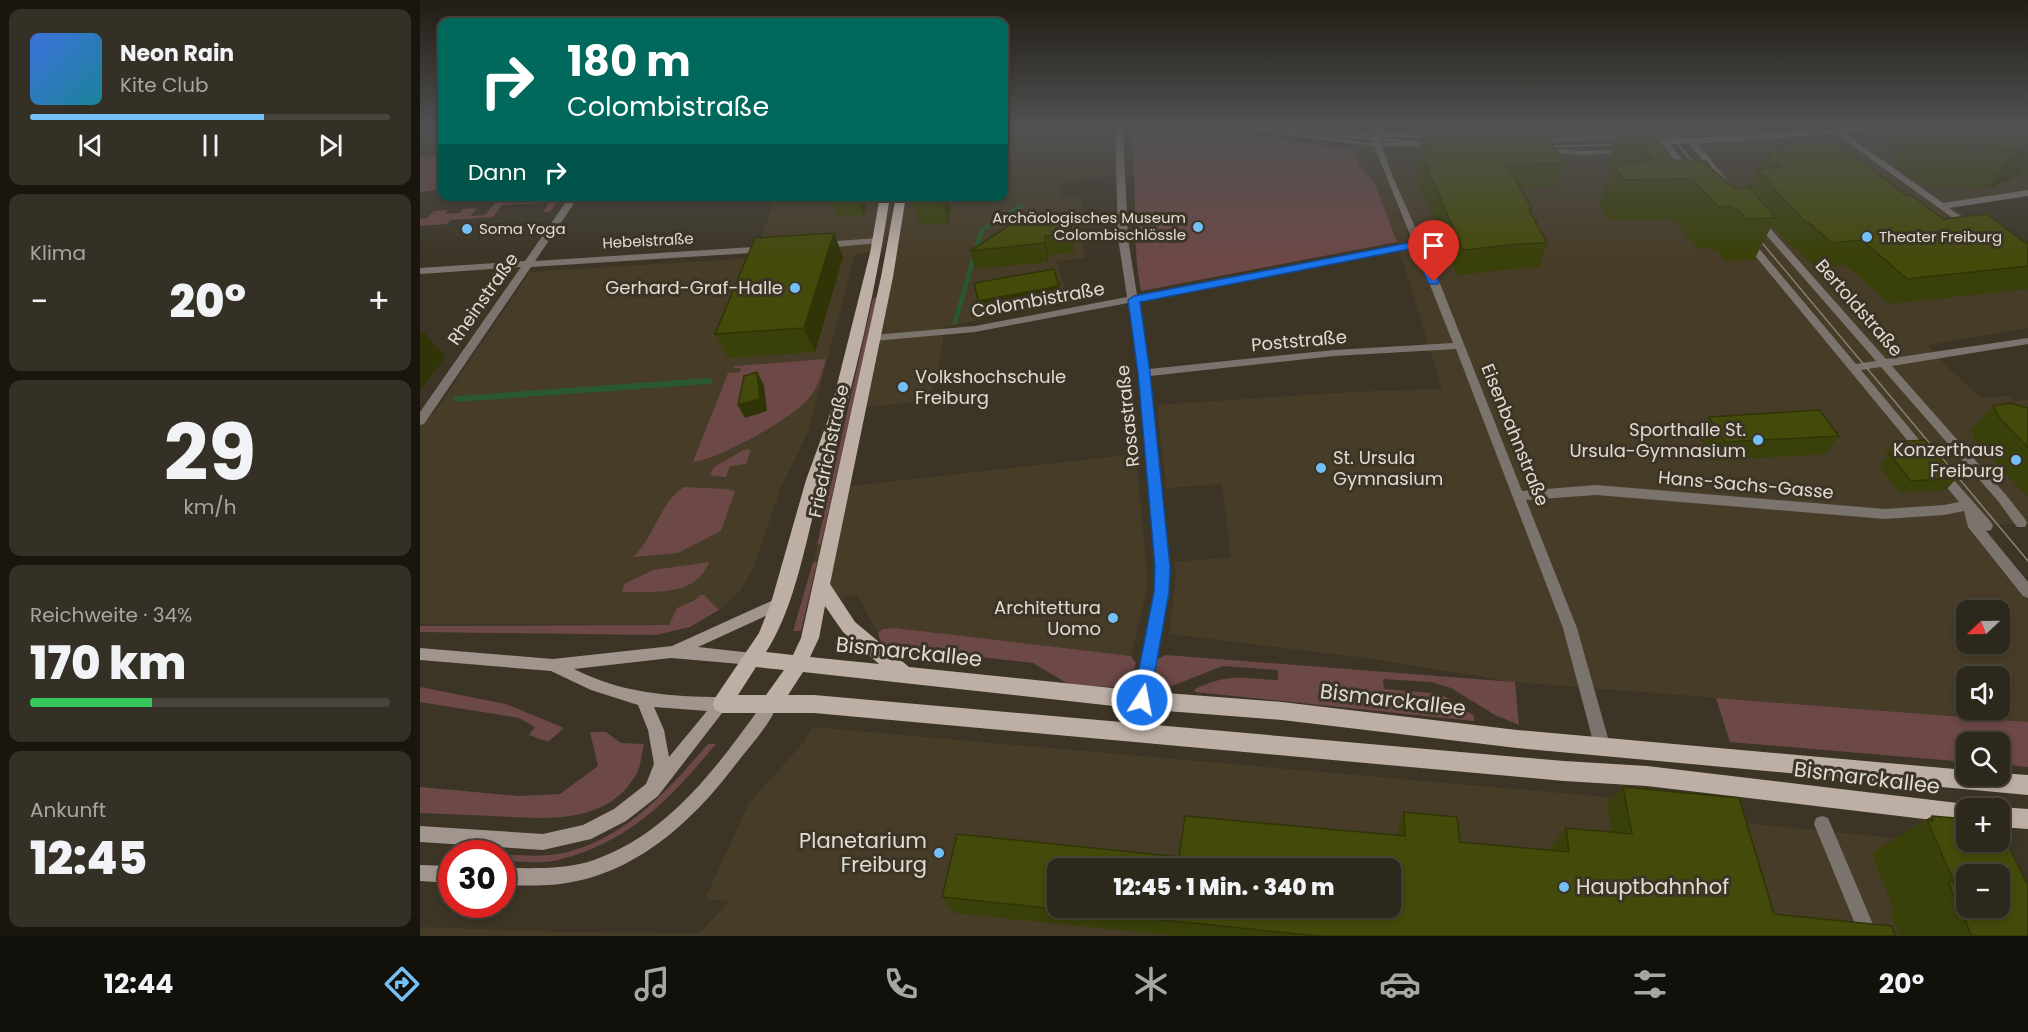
<!DOCTYPE html>
<html lang="de">
<meta charset="utf-8">
<style>
:root{--surface:#2d281c;--page:#353025;--text:#f1f3f6;--muted:#a7a6a3;--line:#48443b;--accent:#74c0f6}
body{margin:0;font-family:Poppins,sans-serif;background:var(--page);color:var(--text);height:100vh;display:flex;flex-direction:column;font-size:22px;white-space:nowrap}
*{box-sizing:border-box;margin:0}
p{font-size:20px;color:var(--muted)}
.icon{flex:none;width:33px;height:33px;fill:none;stroke:currentColor;stroke-width:2;stroke-linecap:round;stroke-linejoin:round}
.map{position:relative;flex:1;overflow:hidden}
.panel{display:flex;flex-direction:column;gap:9px;padding:9px;background:#19160f;width:420px}
.panel>*{flex:none}
.top-card{position:absolute;left:18px;top:18px;width:570px;height:183px;border-radius:12px;box-shadow:0 3px 9px #0003,0 0 0 2px var(--line);background:#00695c;color:#fff;overflow:hidden}
.needle{width:39px;rotate:248deg}
.controls{position:absolute;left:1536px;top:600px;display:grid;gap:12px}
.controls a{display:grid;place-items:center;width:54px;height:54px;border-radius:12px;background:var(--surface);box-shadow:0 3px 9px #0003,0 0 0 2px var(--line);font-size:30px}
.speed{position:absolute;left:18px;top:840px;display:flex;gap:12px;font-size:30px;font-weight:700;text-align:center}
.speed>*{display:grid;place-content:center;width:78px;height:78px;border-radius:50%;background:var(--surface);box-shadow:0 3px 9px #0003,0 0 0 2px var(--line);line-height:1}
.speed .limit{border:9px solid #d22;background:#fff;color:#111}
.pin{position:absolute;display:grid;place-items:center;width:51px;height:51px;color:#fff;margin:-62px -26px;border-radius:50% 50% 50% 0;rotate:-45deg;box-shadow:0 0 6px #0007}
.pin .icon{rotate:45deg}
.me{position:absolute;width:66px;margin:-33px;rotate:11deg;stroke-linejoin:round;filter:drop-shadow(0 0 4px #0008)}
.turn{display:flex;align-items:center;gap:21px;height:126px;padding:0 30px;font-size:27px}
.turn .icon{width:78px;height:78px;stroke-width:2.5}
.turn b{display:block;font-size:42px;line-height:51px}
.then{display:flex;align-items:center;height:57px;padding:0 30px;background:#0003;gap:12px;font-size:22px}
.big{font-size:45px;font-weight:800;line-height:1.1}
.panel .widget{flex:1;display:flex;flex-direction:column;justify-content:center;gap:9px;min-width:0;padding:0 21px;border-radius:12px;background:var(--page)}
.panel .dial{align-items:center;gap:0}
.dial b{font-size:78px;line-height:1}
.song{display:flex;align-items:center;gap:18px}
.cover{width:72px;height:72px;border-radius:9px;background:linear-gradient(135deg,hsl(220 70% 55%),hsl(190 70% 35%))}
.played{height:6px;border-radius:3px;background:linear-gradient(90deg,var(--accent) 65%,var(--line) 65%)}
.keys{display:flex;justify-content:space-around;direction:ltr}
.heat{display:flex;justify-content:space-between;align-items:center;font-size:33px;direction:ltr}
.charge{height:9px;border-radius:4px;background:linear-gradient(90deg,#34c759 34%,var(--line) 0)}
.trip{position:absolute;left:627px;top:858px;width:354px;height:60px;border-radius:12px;background:var(--surface);box-shadow:0 3px 9px #0003,0 0 0 2px var(--line);font-weight:800;line-height:60px;text-align:center}
.tab-bar{display:flex;height:96px;justify-content:space-around;align-items:center;background:#12100b;color:var(--muted)}
.tab-bar .icon{width:42px;height:42px}
.tab-bar .current{color:var(--accent)}
.tab-bar b{font-size:27px;color:var(--text)}
main{display:flex;flex:1;min-height:0}
.map>svg:first-child{display:block}
</style>
<main>
<section class="panel">
<div class="widget">
<div class="song"><i class="cover"></i><div><b>Neon Rain</b><p>Kite Club</p></div></div>
<div class="played"></div>
<div class="keys"><svg class="icon" aria-label="previous" viewBox="0 0 24 24"><path d="M18 5L8 12l10 7zM5 5v14"/></svg><svg class="icon" aria-label="pause" viewBox="0 0 24 24"><path d="M8 5v14M16 5v14"/></svg><svg class="icon" aria-label="next" viewBox="0 0 24 24"><path d="M6 5l10 7-10 7zM19 5v14"/></svg></div>
</div>
<div class="widget"><p>Klima</p>
<div class="heat"><a>−</a><b class="big">20°</b><a>+</a></div>
</div>
<div class="widget dial"><b>29</b><p>km/h</p></div>
<div class="widget"><p>Reichweite · 34%</p><b class="big">170 km</b><div class="charge"></div></div>
<div class="widget"><p>Ankunft</p><b class="big">12:45</b></div>
</section>
<div class="map">
<svg width="1608" height="936" viewBox="0 0 1608 936">
<rect width="100%" height="100%" fill="#3c3526"/>
<path fill="#473c27" fill-rule="evenodd" d="M584,128H709L716,175L657,179L641,186L640,198L663,197L661,230L665,258L636,261L650,303L523,327V345L510,400L431,409L456,299L454,296L457,295L471,233H467L463,252L435,254L388,432L361,487L333,570L319,592L299,610L284,595L257,608L250,625L0,624V416L13,415L110,272L333,258L356,197H473L468,227L475,197L584,196Z
M837,128H1256L1269,141L1160,148L1162,151L1253,147L1262,157L1278,156L1273,144L1424,135L1416,128H1608V190L1527,203L1608,260V328L1508,345L1528,368L1562,398L1588,396L1594,401L1608,400V526L1606,523L1563,526L1608,581V722L1094,682L946,658L749,634L756,573L754,562L811,557L802,484L746,488L737,405L932,392L1022,389L977,242L948,175L939,164L932,141ZM1546,610H1580V644H1546ZM1546,676H1580V710H1546Z
M716,454L728,585L711,656L475,628L463,629L458,633L437,595L388,604L397,562H393L397,545L401,544L414,488Z
M392,727L1299,807L1303,821L1515,842L1553,922L1567,936H0V927L144,932L279,933L310,901L285,899L329,803L385,741ZM638,868H970V908H638Z"/>
<path fill="#6c4847" d="M709,128H781L935,150L939,164L955,184L977,242L721,291C710,238 720,182 709,128Z
M837,128H878L932,134V141Z
M22,156V189L0,192V157Z
M80,197H141L130,212H123L129,203L82,205L73,217L31,220L27,224L0,226V219L7,218L14,211L28,210L25,214L40,213L43,209L56,208L51,216L65,215Z
M453,298H457L401,544L397,545Z
M406,359C402,373 399,385 390,397C374,418 299,459 273,462L308,373L320,372L321,368H314L315,366Z
M326,449L331,450L326,464L310,466L306,477L293,476L290,474L294,467Z
M264,487L305,489L315,491L301,531L258,553L213,557C235,537 239,503 264,487Z
M289,562C276,598 232,591 202,592L204,584L233,570Z
M393,562H397L381,631H373Z
M280,595H284L299,610L270,627L236,635L0,632V626L249,625L257,608L275,600Z
M475,628L711,656L716,663L713,675L701,685L694,687L654,685L645,682L613,663L468,647L461,642L458,633L463,629Z
M746,655L1095,682L1099,725L1075,715L1031,688L1011,682L963,679L964,689L1011,693L1026,697L1054,716V721L775,692V689C808,673 822,678 858,680V670L803,666L744,689C734,681 734,672 736,660Z
M0,687L86,704L144,728L128,742L109,735L115,727L99,718L0,702Z
M1296,698L1608,722V767L1580,764V742H1546V762L1310,742Z
M170,732H186L201,743L224,744C222,752 221,763 218,771C190,826 124,819 74,816C49,815 25,814 0,813V787L99,796L140,794L178,766Z
M288,744H296C259,788 224,828 169,850C155,855 140,861 124,862C111,863 96,861 83,860V855C101,855 120,857 138,854C203,842 247,791 288,744Z"/>
<g fill="none" stroke-linecap="round" stroke-linejoin="round">
<path stroke="#2a5830" stroke-width="4.5" d="M535,322L562,229L602,206"/>
<path stroke="#2a5830" stroke-width="6" d="M37,399L289,381"/>
<path fill="#7b736e" fill-rule="evenodd" d="M695,128H703L708,238L717,295L993,242L954,146L823,130L819,128H842L942,142H953V137L894,130L890,128H918L953,132V128H961V132L1018,135L1019,137L1015,139L961,137V142H1016L1020,144L1016,146H962L972,175L1019,281L1102,491L1176,485L1465,509L1524,505L1539,502L1516,474L1522,469L1526,471L1571,522L1573,526L1571,530L1566,531L1608,582V598L1603,596L1548,527L1544,511L1524,515L1465,519L1176,495L1106,500L1157,628L1190,745L1187,750L1182,752L1177,750L1174,745L1143,628L1036,349L914,356L730,376L750,567L749,592L728,700L726,705L721,707L716,705L714,700L735,592L736,567L719,373L708,303L555,332L454,341L449,338L454,335L555,326L707,297L698,238ZM995,247L1033,343L914,350L729,369L718,301Z
M1242,128H1251L1260,139L1418,128H1458L1454,130L1424,133L1523,203L1608,190V196L1529,208L1556,227L1551,230L1548,229L1415,133L1277,143L1312,186L1308,189L1305,188L1269,143L1250,144L1271,171L1267,174L1264,173L1242,143L1229,137L1114,143L1110,141L1114,139L1230,133L1246,140L1252,139Z
M1120,148L1162,151L1204,149L1208,151L1204,153L1162,155L1123,152L1119,150Z
M150,196H159L115,261L346,246L351,249L346,252L111,267L4,424L0,425V412L101,267L0,274V268L105,261Z
M1338,217L1341,218L1466,359L1608,338V344L1472,366L1586,495L1605,519L1607,523L1605,527H1597L1578,501L1461,367L1441,370L1511,454L1505,458L1501,457L1323,241L1325,239H1331L1436,364L1456,361L1335,222V218Z
M458,238L463,241L461,243L403,248L398,245L403,242Z
M1402,816L1408,818L1458,936H1440L1394,824L1396,818Z"/>
<path fill="#a1958d" fill-rule="evenodd" d="M360,597L365,599L367,603L365,607L278,647L332,653L337,654L339,659L337,664L332,665L251,658L154,669C201,693 250,697 302,697L307,699L309,704L238,796L206,821L171,839L123,850L0,842V826L123,834L163,825L194,809L226,784L234,764L228,730L218,705L171,690L131,671L0,660V648L133,659L252,646ZM234,707L287,711L249,757L244,730Z
M351,697L356,699L358,704C349,726 330,746 316,764C270,825 209,880 129,885C113,886 98,885 82,886V868C113,868 145,870 174,860C251,833 300,763 346,699Z
M0,865L32,866V883L0,881Z"/>
<path fill="#beafa5" fill-rule="evenodd" d="M460,196H470C459,270 443,343 424,415C417,438 407,461 401,484C386,538 376,606 346,652L373,655L381,638L461,277L476,196H486L473,277L410,584L435,622L489,667L721,691L862,702L1097,730L1546,770V776H1580V773L1608,775V795L1097,748L862,720L721,709L383,672L368,695H394L1144,761L1227,766L1546,804L1554,808H1546V824L1227,786L1144,781L394,713H302L295,710L293,704L295,698L339,633L351,603L386,480L409,417L450,253ZM405,606L423,632L459,664L390,657L399,638ZM336,667L364,670L346,695H318Z
M1580,807L1608,809V829L1580,827V808H1576Z"/>
<path stroke="#868074" stroke-width="1.5" d="M847,128L914,136L1015,143
M1243,128L1282,172
M1117,147L1313,141L1467,128
M1333,232L1608,561"/>
</g>
<path fill="#3a4009" d="M1198,128H1227L1253,160L1292,169L1315,188H1327L1336,169H1340L1348,154L1486,195L1523,219L1605,243L1608,242V289L1469,304L1426,265L1397,268L1374,247H1371L1352,225L1334,260L1305,261L1298,252L1288,248L1278,249L1254,220L1188,221L1179,205L1192,169L1187,161Z
M1477,128H1608V176L1600,175L1567,189L1526,186L1513,187L1489,176L1477,168L1478,162L1467,146Z
M1002,132L1145,163L1138,187L1100,188L1112,209L1111,213L1127,243L1119,268L1092,269L1037,275L998,181L997,178L1000,163L998,155Z
M366,196H410L368,200Z
M410,196H449L444,215L417,216Z
M491,196H527L531,208L528,224L500,225Z
M650,215L654,252L628,255V262L555,269L550,251Z
M414,233L423,257L395,352L308,358L295,334Z
M1573,406L1608,408V497L1556,441L1551,430Z
M1289,417L1419,436L1405,454L1294,461L1278,435Z
M1474,442L1537,478L1526,490L1480,493L1459,466L1467,457L1464,454Z
M1203,787L1354,914L1476,936H756L534,913L522,897L759,857L977,835V830L984,812L1040,842L1132,850V845L1146,828L1192,832L1187,805Z
M1512,816L1608,936H1479L1470,912L1474,910L1452,854L1457,851V850Z"/>
<path fill="#303407" d="M1608,144V165L1600,175L1567,189L1596,149Z
M438,196H449L444,215Z
M521,196H527L531,208L528,224Z
M650,215L652,233L654,252L651,234Z
M414,233L423,257L395,352L384,328Z
M625,236L628,255V262L625,243Z
M639,286L642,305L563,319L558,301Z
M4,333L25,357L0,392V339Z
M337,372L344,385L347,411L325,418L318,405Z"/>
<path fill="#444a0a" stroke="#303407" stroke-width="1.5" fill-rule="evenodd" d="M1206,128H1227L1253,160L1286,161L1292,169L1315,188L1329,187L1356,218L1326,219L1319,211L1308,206L1298,207L1272,179L1203,180L1194,164L1232,160Z
M1503,128H1608V144L1596,149L1553,145L1540,147L1514,135Z
M1002,132L1126,136L1145,163L1087,165L1112,209H1109L1127,243L1100,244L1043,250L1002,157V155L1009,153Z
M1369,144L1423,146L1486,195H1491L1523,219L1567,214L1605,243L1608,242V266L1487,279L1442,240L1412,243L1388,222H1385L1336,169L1363,167L1348,154L1365,148Z
M650,215L651,234L625,236V243L550,251L596,221Z
M414,233L384,328L295,334L335,238Z
M634,269L639,286L558,301L554,283Z
M0,333H4L0,339Z
M337,372L340,399L318,405L324,376Z
M1590,403L1608,408V448L1579,417L1573,406Z
M1399,410L1419,436L1305,442L1289,417Z
M1505,440L1537,478L1491,481L1469,454L1483,453L1474,442Z
M1203,787L1319,798L1354,914L1471,926L1476,936H897L522,897L537,834L759,857L765,816L985,836L984,812L1037,817L1040,842L1149,852L1146,828L1212,834ZM638,868H970V908H638Z
M1512,816L1546,819V842H1580V828L1608,886V936H1552L1528,882H1534L1507,820L1513,821ZM1546,874H1580V908H1546Z"/>
<linearGradient id="sky" x2="0" y2="1"><stop stop-color="#211d15"/><stop offset="0.49" stop-color="#505152"/><stop offset="1" stop-color="#505152" stop-opacity="0"/></linearGradient>
<rect width="1608" height="259" fill="url(#sky)"/>
<path fill="#1a73e8" stroke="#114b97" stroke-width="1.5" d="M998,241L1003,244L1019,282L1018,284H1010L1008,282L994,248L720,302L730,373L750,567L749,592L730,700L727,705L722,707L716,705L713,700L734,592L735,567L718,373L708,300L714,296Z"/>
<g fill="#74c0f6" stroke="#3c3526" stroke-width="2">
<circle cx="778" cy="227" r="6"/>
<circle cx="47" cy="229" r="6"/>
<circle cx="1447" cy="237" r="6"/>
<circle cx="375" cy="288" r="6"/>
<circle cx="483" cy="387" r="6"/>
<circle cx="1338" cy="440" r="6"/>
<circle cx="1596" cy="460" r="6"/>
<circle cx="901" cy="468" r="6"/>
<circle cx="693" cy="618" r="6"/>
<circle cx="519" cy="853" r="6"/>
<circle cx="1144" cy="887" r="6"/>
</g>
<g text-anchor="middle" stroke-width="6" stroke-linejoin="round" paint-order="stroke">
<g font-size="15" fill="#e0dbd2" stroke="#3c3526" text-anchor="start">
<text x="766" y="223" text-anchor="end">Archäologisches Museum<tspan x="766" dy="17">Colombischlössle</tspan></text>
<text x="59" y="234">Soma Yoga</text>
<text x="1459" y="242">Theater Freiburg</text>
</g>
<g font-size="15" fill="#e0dbd2" stroke="#3c3526">
<text transform="translate(228 241) rotate(-3)" y="5">Hebelstraße</text>
</g>
<g font-size="18" fill="#e0dbd2" stroke="#3c3526" text-anchor="end">
<text x="363" y="294">Gerhard-Graf-Halle</text>
<text x="495" y="383" text-anchor="start">Volkshochschule<tspan x="495" dy="21">Freiburg</tspan></text>
<text x="1326" y="436">Sporthalle St.<tspan x="1326" dy="21">Ursula-Gymnasium</tspan></text>
<text x="1584" y="456">Konzerthaus<tspan x="1584" dy="21">Freiburg</tspan></text>
<text x="913" y="464" text-anchor="start">St. Ursula<tspan x="913" dy="21">Gymnasium</tspan></text>
<text x="681" y="614">Architettura<tspan x="681" dy="21">Uomo</tspan></text>
</g>
<g font-size="18" fill="#e0dbd2" stroke="#3c3526">
<text transform="translate(63 299) rotate(-55)" y="6">Rheinstraße</text>
<text transform="translate(618 300) rotate(-10)" y="6">Colombistraße</text>
<text transform="translate(1439 308) rotate(49)" y="6">Bertoldstraße</text>
<text transform="translate(879 341) rotate(-5)" y="6">Poststraße</text>
<text transform="translate(708 416) rotate(-96)" y="6">Rosastraße</text>
<text transform="translate(1095 435) rotate(68)" y="6">Eisenbahnstraße</text>
<text transform="translate(409 451) rotate(-78)" y="6">Friedrichstraße</text>
<text transform="translate(1326 485) rotate(5)" y="6">Hans-Sachs-Gasse</text>
</g>
<g font-size="21" fill="#e0dbd2" stroke="#3c3526">
<text transform="translate(489 652) rotate(6)" y="7">Bismarckallee</text>
<text transform="translate(973 700) rotate(7)" y="7">Bismarckallee</text>
<text transform="translate(1447 778) rotate(7)" y="7">Bismarckallee</text>
</g>
<g font-size="21" fill="#e0dbd2" stroke="#3c3526" text-anchor="end">
<text x="507" y="848">Planetarium<tspan x="507" dy="24">Freiburg</tspan></text>
<text x="1156" y="894" text-anchor="start">Hauptbahnhof</text>
</g>
</g>
</svg>
<div class="controls">
<a><svg class="needle" viewBox="-14 -14 28 28"><path d="M0-13l5 13h-10z" fill="#e53935"/><path d="M0 13l5-13h-10z" fill="#a7a6a3"/></svg></a>
<a><svg class="icon" aria-label="sound" viewBox="0 0 24 24"><path d="M4 9h4l5-4v14l-5-4H4zM17 9q2 3 0 6"/></svg></a>
<a><svg class="icon" aria-label="search" viewBox="0 0 24 24"><circle cx="10" cy="10" r="6"/><path d="M15 15l6 6"/></svg></a>
<a>+</a>
<a>−</a>
</div>
<div class="speed"><div class="limit">30</div></div>
<div class="pin" style="left:1014px;top:282px;background:#d93025"><svg class="icon" aria-label="arrive" viewBox="0 0 24 24"><path d="M6 21V4h12l-3 4 3 4H6"/></svg></div>
<svg class="me" style="left:722px;top:700px" viewBox="-20 -20 40 40"><circle r="17" fill="#1a73e8" stroke="#fff" stroke-width="3"/><path d="M0-11L8 9 0 5-8 9z" fill="#fff"/></svg>
<div class="trip">12:45 · 1 Min. · 340 m</div>
<div class="top-card">
<div class="turn"><svg class="icon" aria-label="right" viewBox="0 0 24 24"><path d="M7 20v-9h11M14 6l5 5-5 5"/></svg><div><b>180 m</b>Colombistraße</div></div>
<div class="then">Dann<svg class="icon" aria-label="right" viewBox="0 0 24 24"><path d="M7 20v-9h11M14 6l5 5-5 5"/></svg></div>
</div>
</div>
</main>
<nav class="tab-bar">
<b>12:44</b>
<svg class="icon current" aria-label="directions" viewBox="0 0 24 24"><path d="M12 3l9 9-9 9-9-9zM9 14v-3h6M13 9l2 2-2 2"/></svg>
<svg class="icon" aria-label="music" viewBox="0 0 24 24"><path d="M9 18V5l10-2v13"/><circle cx="6" cy="18" r="3"/><circle cx="16" cy="16" r="3"/></svg>
<svg class="icon" aria-label="phone" viewBox="0 0 24 24"><path d="M5 4h4l2 5-3 2q2 4 5 5l2-3 5 2v4C11 20 4 13 5 4z"/></svg>
<svg class="icon" aria-label="climate" viewBox="0 0 24 24"><path d="M12 3v18M4 7l16 10M4 17L20 7"/></svg>
<svg class="icon" aria-label="car" viewBox="0 0 24 24"><path d="M5 17H2v-5l4-1 3-4h7l3 4 3 1v5h-3M9 17h6M6 11h13"/><circle cx="7" cy="17" r="2"/><circle cx="17" cy="17" r="2"/></svg>
<svg class="icon" aria-label="filters" viewBox="0 0 24 24"><path d="M4 7h16M4 17h16"/><circle cx="9" cy="7" r="2"/><circle cx="15" cy="17" r="2"/></svg>
<b>20°</b>
</nav>
